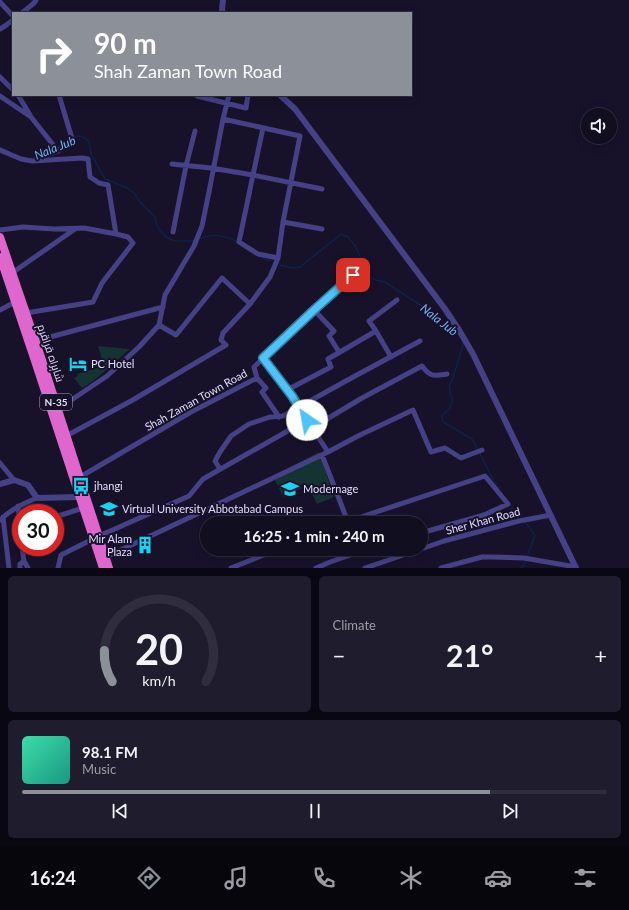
<!DOCTYPE html>
<meta charset="utf-8">
<style>
:root{--surface:#110e20;--page:#1e1c2d;--text:#f1f3f6;--muted:#9c9ca5;--line:#302e3e;--accent:#8c9099}
body{margin:0;font-family:Lato,Cairo,sans-serif;background:var(--page);color:var(--text);height:100vh;display:flex;flex-direction:column;font-size:15px;white-space:nowrap}
*{box-sizing:border-box;margin:0}
p{font-size:13px;color:var(--muted)}
.icon{flex:none;width:22px;height:22px;fill:none;stroke:currentColor;stroke-width:2;stroke-linecap:round;stroke-linejoin:round}
.map{position:relative;height:568px;overflow:hidden}
.sheet{display:flex;flex-direction:column;gap:8px;padding:8px;background:#090812;flex:1}
.sheet>*{flex:none}
.hud{position:absolute;left:12px;top:12px;width:400px;height:84px;border-radius:0px;box-shadow:0 2px 10px #0003,0 0 0 1px var(--line);background:#8c9099;color:#fff;overflow:hidden}
.buttons{position:absolute;left:581px;top:108px;display:grid;gap:8px}
.buttons a{display:grid;place-items:center;width:36px;height:36px;border-radius:50%;background:var(--surface);box-shadow:0 2px 10px #0003,0 0 0 1px var(--line);font-size:20px}
.speed{position:absolute;left:12px;top:504px;display:flex;gap:8px;font-size:20px;font-weight:700;text-align:center}
.speed>*{display:grid;place-content:center;width:52px;height:52px;border-radius:50%;background:var(--surface);box-shadow:0 2px 10px #0003,0 0 0 1px var(--line);line-height:1}
.speed .limit{border:6px solid #d22;background:#fff;color:#111}
.pin{position:absolute;display:grid;place-items:center;width:34px;height:34px;color:#fff;margin:-17px;border-radius:8px;box-shadow:0 2px 6px #0006}
.me{position:absolute;width:44px;margin:-22px;rotate:327deg;stroke-linejoin:round;filter:drop-shadow(0 0 3px #0008)}
.turn{display:flex;align-items:center;gap:14px;height:84px;padding:0 16px;font-size:18px}
.turn .icon{width:52px;height:52px;stroke-width:2.5}
.turn b{display:block;font-size:28px;line-height:34px}
.big{font-size:30px;font-weight:700;line-height:1.1}
.sheet .widget{flex:1;display:flex;flex-direction:column;justify-content:center;gap:6px;min-width:0;padding:0 14px;border-radius:6px;background:var(--page)}
.sheet .dial{align-items:center;gap:0}
.dial svg{height:104px;overflow:visible;fill:none;stroke:var(--line);stroke-width:7;stroke-linecap:round;text-anchor:middle}
.dial text{fill:var(--text);stroke:none}
.song{display:flex;align-items:center;gap:12px}
.cover{width:48px;height:48px;border-radius:6px;background:linear-gradient(135deg,hsl(160 70% 55%),hsl(170 70% 35%))}
.played{height:4px;border-radius:2px;background:linear-gradient(90deg,var(--accent) 80%,var(--line) 80%)}
.keys{display:flex;justify-content:space-around;direction:ltr}
.heat{display:flex;justify-content:space-between;align-items:center;font-size:22px;direction:ltr}
.sheet .tiles{flex:1;display:grid;gap:8px;grid-template-columns:1fr 1fr}
.widget:last-child{grid-column:span 2}
.trip{position:absolute;left:200px;top:516px;width:228px;height:40px;border-radius:20px;background:var(--surface);box-shadow:0 2px 10px #0003,0 0 0 1px var(--line);font-weight:700;line-height:40px;text-align:center}
.tabs{display:flex;height:64px;justify-content:space-around;align-items:center;background:#07060d;color:var(--muted)}
.tabs .icon{width:28px;height:28px}
.tabs .current{color:var(--accent)}
.tabs b{font-size:18px;color:var(--text)}
.map>svg:first-child{display:block}
</style>
<div class="map">
<svg width="629" height="568" viewBox="0 0 629 568">
<rect width="100%" height="100%" fill="#17122a"/>
<path fill="#163333" d="M98,346L130,349L92,382L82,388L74,378L78,376L77,374L104,366Z
M319,452L334,497L317,504L308,485L283,497L273,476Z"/>
<g fill="none" stroke-linecap="round" stroke-linejoin="round">
<path stroke="#0e2147" stroke-width="1.5" d="M63,145L75,137L79,136L85,138L89,142L91,154L105,179L127,188L135,194L139,201L155,217L156,223L160,231L166,237L172,240L179,241H190L195,240
M0,147L5,150
M30,158L38,157
M198,239C214,233 224,235 238,242
M262,257L269,261
M279,265L293,268L300,267L341,234L348,237L356,247L369,277L376,280L385,282L425,308L437,321L449,330L460,335
M464,342L452,381L449,386L452,400L450,409L442,415L443,422L472,439L481,455L492,478L499,489
M509,504L522,519
M525,522L535,535L527,557
M521,568L524,565L526,561"/>
<path stroke="#464086" stroke-width="5" d="M0,2L13,16
M22,13L34,3L36,0
M0,29L5,26L13,20
M0,77L13,90
M18,95L30,115
M0,96L31,117L58,151
M197,96L246,108L248,95
M263,128L253,175L322,189
M0,150L21,159L32,161L82,158L88,159L90,177L99,183L108,185L116,234
M38,159L55,152L73,142L59,95
M172,164L211,168L253,175L239,242L258,254L278,258
M283,222L322,229
M0,230L23,227L54,229L84,228L116,234L128,237L133,243L102,283L93,302L26,313
M173,232L186,166L195,131
M12,273L75,229
M0,310L15,302
M314,310L334,331L329,336L339,352
M159,325L165,295L194,246L202,226L209,192L223,119
M376,331L391,357
M35,341L163,307
M257,378L266,388L262,392L279,417
M287,390L331,367L328,359L376,331L369,321L397,300
M58,409L107,376L139,347L159,325L176,335L222,278L250,304
M312,428L362,398L422,366C430,377 434,376 447,374
M66,436L131,401L226,345L221,340L223,333L250,304L264,285L270,277L278,258L283,222L300,136L223,119L229,95
M328,452L358,436L413,410L431,452L445,448L461,458L482,450
M322,455L348,522
M0,463L14,480
M220,469L215,461L220,452L231,436L249,424L270,417L283,416L344,382L420,341
M80,477L191,412L257,378L254,367L314,310L353,275
M18,506L21,532
M3,517L9,568
M55,517L83,508
M0,520C12,509 22,504 37,498
M345,523L358,518L485,476L508,504L484,515L421,533
M99,536L189,496L203,479L307,420
M421,549L444,541L519,521L551,515
M106,557L328,452L292,397L263,358
M24,561L28,568
M20,568V564L24,561L22,547
M58,568L61,555L93,539
M231,568L279,549
M316,568L330,562L368,549
M365,568L421,549
M441,568L482,557H492L524,558L576,567"/>
<path stroke="#464086" stroke-width="6" d="M223,13L222,10L223,0
M280,95L295,109L445,309L459,330L473,354L576,568
M0,484L14,480L28,485L37,498L79,497"/>
<path stroke="#de66cc" stroke-width="8" d="M0,237L42,360L109,568
M0,257L35,361L103,568"/>
</g>
<g fill="none" stroke-linecap="round" stroke-linejoin="round">
<g stroke="#337fa1" stroke-width="10">
<path id="route" d="M307,420L292,396L263,358L314,310L353,275"/>
</g>
<use href="#route" stroke="#4fc3f7" stroke-width="7"/>
</g>
<defs>
<g id="hotel-bare" transform="scale(1.38)"><path d="M-6-4.5h1.5V1H6V5H4.5V3h-9V5H-6ZM-4 0a1.8 1.8 0 1 1 3.6 0ZM.5 0V-2.5h3Q6-2.5 6 0Z" fill="#15d3f1" stroke="#17122a" stroke-width="2.5" paint-order="stroke"/></g>
<g id="bus-bare" transform="scale(1.38)"><path d="M-5-6H5V4H4V6H2V4H-2V6H-4V4H-5ZM-3.5-4V0h7V-4ZM-3.5 1.2v1.5H-2V1.2ZM2 1.2v1.5H3.5V1.2Z" fill="#15d3f1" stroke="#17122a" stroke-width="2.5" paint-order="stroke"/></g>
<g id="university-bare" transform="scale(1.38)"><path d="M0-5L7-2L0 1L-7-2ZM-4 1L0 2.5L4 1V4Q0 6-4 4Z" fill="#15d3f1" stroke="#17122a" stroke-width="2.5" paint-order="stroke"/></g>
<g id="building-bare" transform="scale(1.38)"><path d="M-4-6H4V6H1V3H-1V6H-4ZM-2.5-4.3h1.7v1.8h-1.7ZM.8-4.3h1.7v1.8H.8ZM-2.5-1h1.7V.8h-1.7ZM.8-1h1.7V.8H.8Z" fill="#15d3f1" stroke="#17122a" stroke-width="2.5" paint-order="stroke"/></g>
</defs>
<g fill-rule="evenodd">
<use href="#hotel-bare" x="78" y="364"/>
<use href="#bus-bare" x="81" y="486"/>
<use href="#university-bare" x="290" y="489"/>
<use href="#university-bare" x="109" y="509"/>
<use href="#building-bare" x="145" y="545"/>
</g>
<g text-anchor="middle" stroke-width="4" stroke-linejoin="round" paint-order="stroke">
<rect fill="#17122a" stroke="#a5a0be" stroke-width="1" x="40" y="394" width="32" height="16" rx="3"/>
<g font-size="10" font-weight="bold" fill="#e2ddfd">
<text x="56" y="406">N-35</text>
</g>
<g font-size="11" fill="#e2ddfd" stroke="#17122a">
<text transform="translate(51 353) rotate(71)" y="4">شاہراہ قراقرم</text>
<text transform="translate(196 400) rotate(-29)" y="4">Shah Zaman Town Road</text>
<text transform="translate(483 521) rotate(-15)" y="4">Sher Khan Road</text>
</g>
<g font-size="11" fill="#e2ddfd" stroke="#17122a" text-anchor="start">
<text x="91" y="368">PC Hotel</text>
<text x="94" y="490">jhangi</text>
<text x="303" y="493">Modernage</text>
<text x="122" y="513">Virtual University Abbotabad Campus</text>
<text x="132" y="543" text-anchor="end">Mir Alam<tspan x="132" dy="13">Plaza</tspan></text>
</g>
<g font-size="12" font-style="italic" fill="#72b4f7" stroke="#17122a">
<text transform="translate(55 148) rotate(-22)" y="4">Nala Jub</text>
<text transform="translate(439 320) rotate(38)" y="4">Nala Jub</text>
</g>
</g>
</svg>
<div class="buttons">
<a><svg class="icon" aria-label="sound" viewBox="0 0 24 24"><path d="M4 9h4l5-4v14l-5-4H4zM17 9q2 3 0 6"/></svg></a>
</div>
<div class="speed"><div class="limit">30</div></div>
<div class="pin" style="left:353px;top:275px;background:#d93025"><svg class="icon" aria-label="arrive" viewBox="0 0 24 24"><path d="M6 21V4h12l-3 4 3 4H6"/></svg></div>
<svg class="me" style="left:307px;top:420px" viewBox="-20 -20 40 40"><circle r="19" fill="#fff"/><path d="M0-13L10 11 0 6-10 11z" fill="#4fc3f7"/></svg>
<div class="trip">16:25 · 1 min · 240 m</div>
<div class="hud">
<div class="turn"><svg class="icon" aria-label="right" viewBox="0 0 24 24"><path d="M7 20v-9h11M14 6l5 5-5 5"/></svg><div><b>90 m</b>Shah Zaman Town Road</div></div>
</div>
</div>
<section class="sheet">
<div class="tiles">
<div class="widget dial"><svg viewBox="0 0 100 80">
<path d="M14 69A42 42 0 1 1 86 69"/>
<path d="M14 69A42 42 0 0 1 8 45" stroke="#8c9099"/>
<text x="50" y="56" font-size="32" font-weight="700">20</text>
<text x="50" y="72" font-size="11">km/h</text>
</svg></div>
<div class="widget"><p>Climate</p>
<div class="heat"><a>−</a><b class="big">21°</b><a>+</a></div>
</div>
<div class="widget">
<div class="song"><i class="cover"></i><div><b>98.1 FM</b><p>Music</p></div></div>
<div class="played"></div>
<div class="keys"><svg class="icon" aria-label="previous" viewBox="0 0 24 24"><path d="M18 5L8 12l10 7zM5 5v14"/></svg><svg class="icon" aria-label="pause" viewBox="0 0 24 24"><path d="M8 5v14M16 5v14"/></svg><svg class="icon" aria-label="next" viewBox="0 0 24 24"><path d="M6 5l10 7-10 7zM19 5v14"/></svg></div>
</div>
</div>
</section>
<nav class="tabs">
<b>16:24</b>
<svg class="icon current" aria-label="directions" viewBox="0 0 24 24"><path d="M12 3l9 9-9 9-9-9zM9 14v-3h6M13 9l2 2-2 2"/></svg>
<svg class="icon" aria-label="music" viewBox="0 0 24 24"><path d="M9 18V5l10-2v13"/><circle cx="6" cy="18" r="3"/><circle cx="16" cy="16" r="3"/></svg>
<svg class="icon" aria-label="phone" viewBox="0 0 24 24"><path d="M5 4h4l2 5-3 2q2 4 5 5l2-3 5 2v4C11 20 4 13 5 4z"/></svg>
<svg class="icon" aria-label="climate" viewBox="0 0 24 24"><path d="M12 3v18M4 7l16 10M4 17L20 7"/></svg>
<svg class="icon" aria-label="car" viewBox="0 0 24 24"><path d="M5 17H2v-5l4-1 3-4h7l3 4 3 1v5h-3M9 17h6M6 11h13"/><circle cx="7" cy="17" r="2"/><circle cx="17" cy="17" r="2"/></svg>
<svg class="icon" aria-label="filters" viewBox="0 0 24 24"><path d="M4 7h16M4 17h16"/><circle cx="9" cy="7" r="2"/><circle cx="15" cy="17" r="2"/></svg>
</nav>
